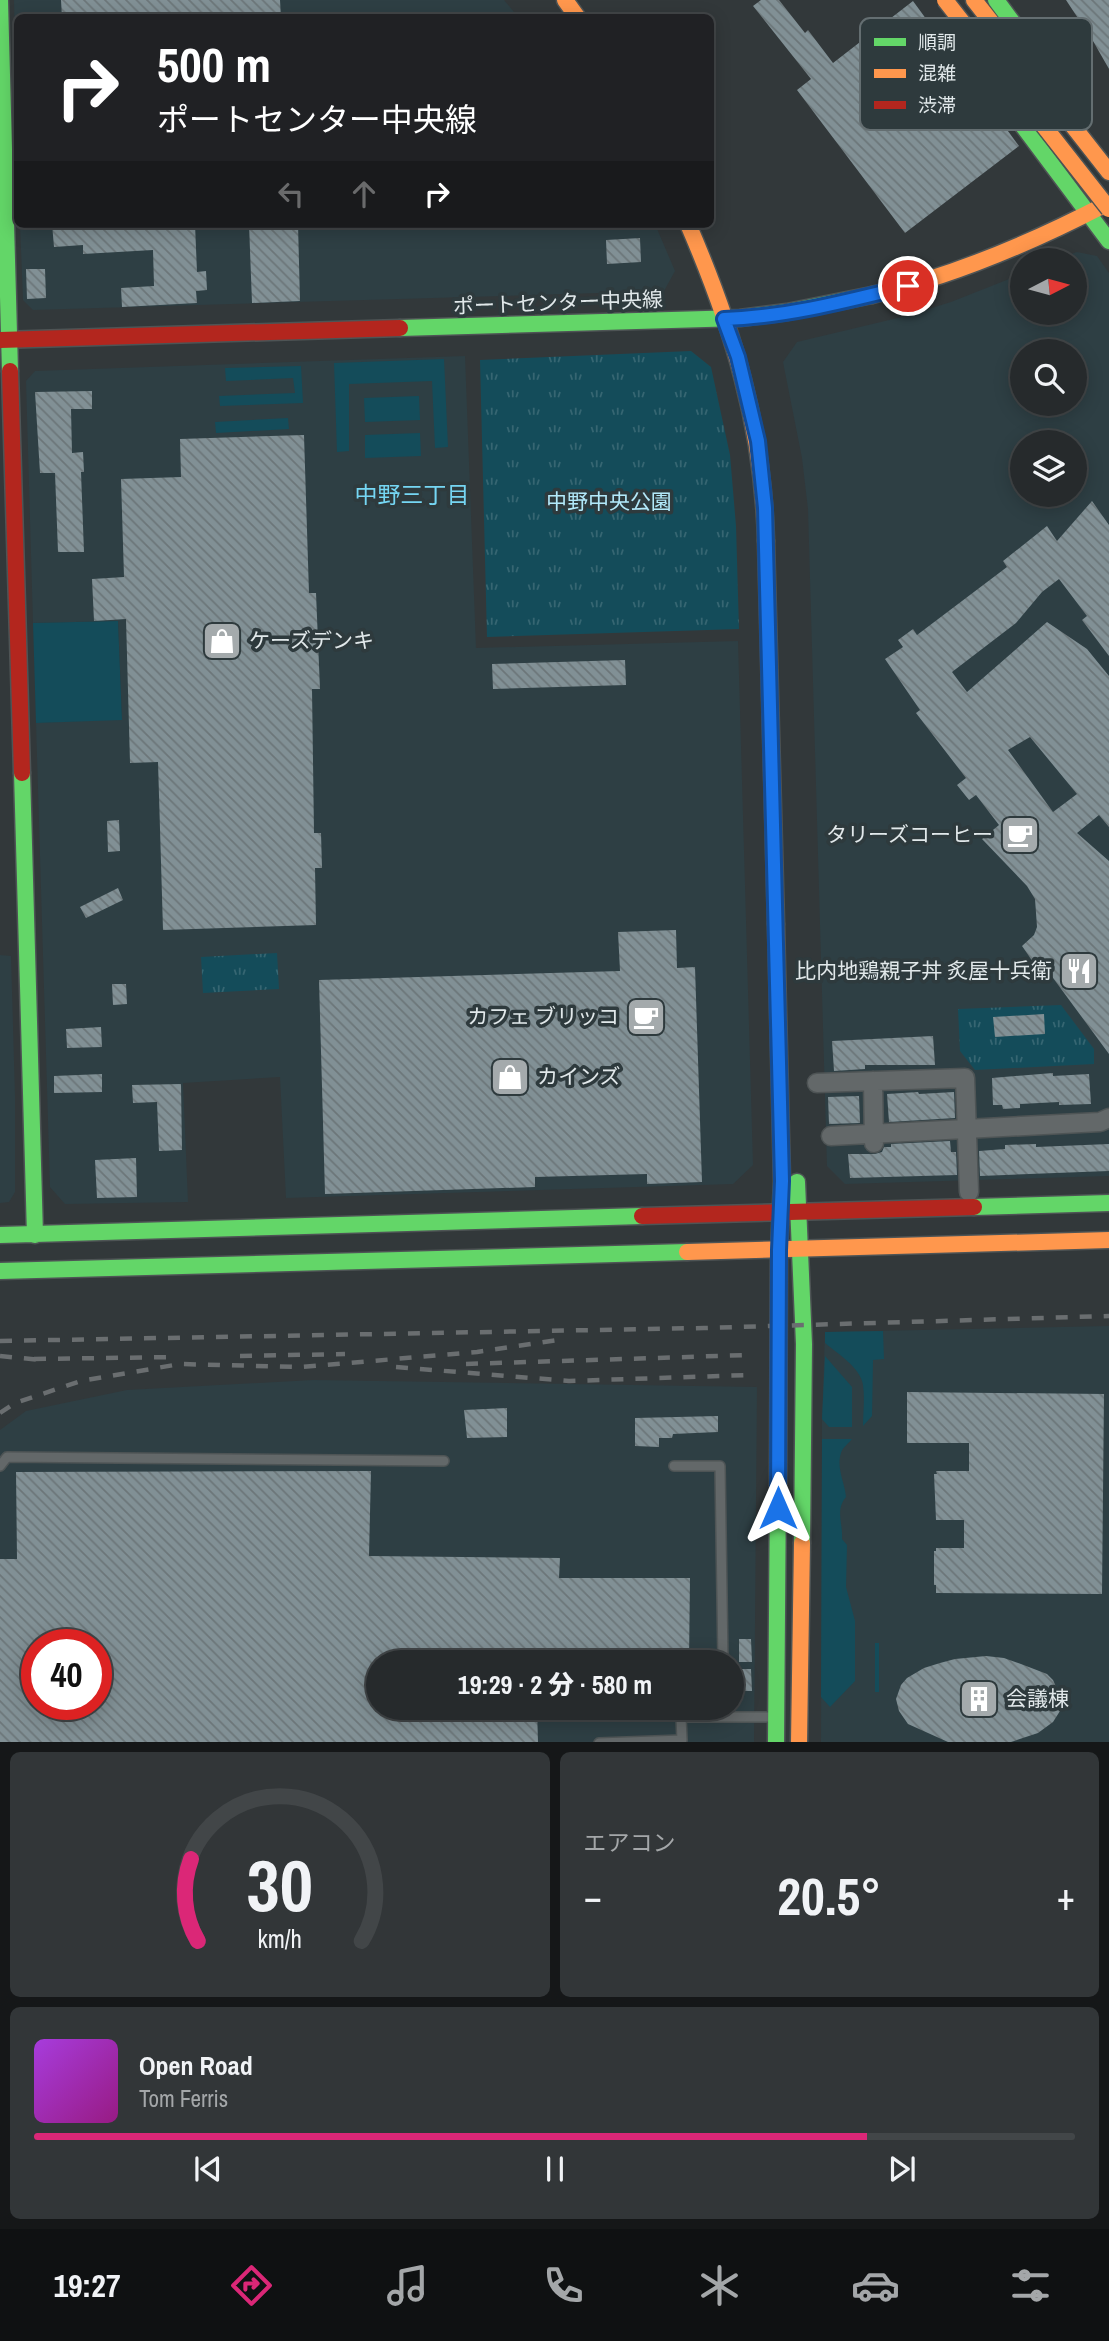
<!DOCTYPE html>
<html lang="ja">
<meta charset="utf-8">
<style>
:root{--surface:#262a2c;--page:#323638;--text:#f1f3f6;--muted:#a4a7a9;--line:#424648;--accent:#db2777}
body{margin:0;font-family:"Archivo Narrow","Noto Sans JP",sans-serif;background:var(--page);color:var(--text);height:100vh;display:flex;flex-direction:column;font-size:26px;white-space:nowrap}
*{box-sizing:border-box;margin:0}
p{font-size:23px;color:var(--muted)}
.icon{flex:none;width:38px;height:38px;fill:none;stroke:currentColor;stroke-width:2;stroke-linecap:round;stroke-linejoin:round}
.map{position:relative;height:1742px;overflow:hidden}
.details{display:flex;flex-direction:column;gap:10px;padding:10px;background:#151718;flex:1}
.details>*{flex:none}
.guide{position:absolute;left:14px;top:14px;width:700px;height:214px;border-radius:10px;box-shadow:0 4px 18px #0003,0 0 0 2px var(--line);background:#202124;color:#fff;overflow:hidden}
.needle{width:46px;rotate:84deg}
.controls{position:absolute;left:1010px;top:248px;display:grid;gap:14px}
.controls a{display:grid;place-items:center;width:77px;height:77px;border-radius:50%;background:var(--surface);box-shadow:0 4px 18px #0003,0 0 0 2px var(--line);font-size:35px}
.speed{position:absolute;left:21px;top:1629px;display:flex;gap:14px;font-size:35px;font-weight:700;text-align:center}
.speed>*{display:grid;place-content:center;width:91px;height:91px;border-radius:50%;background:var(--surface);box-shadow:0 4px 18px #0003,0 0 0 2px var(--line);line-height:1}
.speed .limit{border:10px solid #d22;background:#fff;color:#111}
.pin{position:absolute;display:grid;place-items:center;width:60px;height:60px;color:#fff;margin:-30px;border:4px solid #fff;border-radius:50%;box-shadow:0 2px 7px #0007}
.me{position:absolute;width:77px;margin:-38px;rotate:0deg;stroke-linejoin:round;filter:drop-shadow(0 0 5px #0008)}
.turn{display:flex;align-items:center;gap:24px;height:147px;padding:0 28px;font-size:32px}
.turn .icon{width:91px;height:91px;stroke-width:2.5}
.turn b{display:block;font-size:49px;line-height:60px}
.lanes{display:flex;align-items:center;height:66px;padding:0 28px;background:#0003;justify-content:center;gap:35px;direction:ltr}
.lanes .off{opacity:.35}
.big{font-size:52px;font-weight:800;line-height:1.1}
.details .card{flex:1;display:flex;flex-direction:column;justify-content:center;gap:10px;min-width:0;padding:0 24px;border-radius:10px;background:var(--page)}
.details .dial{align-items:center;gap:0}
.dial svg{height:182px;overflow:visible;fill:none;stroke:var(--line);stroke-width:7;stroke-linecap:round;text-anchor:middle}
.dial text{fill:var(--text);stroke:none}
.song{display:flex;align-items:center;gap:21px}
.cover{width:84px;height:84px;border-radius:10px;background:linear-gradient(135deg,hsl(280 70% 55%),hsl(310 70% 35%))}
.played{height:7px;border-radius:4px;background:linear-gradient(90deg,var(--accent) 80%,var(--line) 80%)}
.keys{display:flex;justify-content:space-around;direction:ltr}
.heat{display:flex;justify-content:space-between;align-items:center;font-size:38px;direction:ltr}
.details .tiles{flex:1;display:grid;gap:10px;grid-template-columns:1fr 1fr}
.card:last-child{grid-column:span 2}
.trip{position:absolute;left:366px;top:1650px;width:378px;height:70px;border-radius:35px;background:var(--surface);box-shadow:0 4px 18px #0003,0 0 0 2px var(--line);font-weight:800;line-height:70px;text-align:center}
.tab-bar{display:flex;height:112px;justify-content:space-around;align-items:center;background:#0f1112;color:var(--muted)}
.tab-bar .icon{width:49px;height:49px}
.tab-bar .on{color:var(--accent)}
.tab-bar b{font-size:32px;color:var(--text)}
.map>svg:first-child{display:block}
</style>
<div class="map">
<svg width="1109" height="1743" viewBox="0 0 1109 1743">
<defs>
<pattern id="park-tufts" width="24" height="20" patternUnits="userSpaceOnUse" patternTransform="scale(1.75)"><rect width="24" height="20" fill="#144c5a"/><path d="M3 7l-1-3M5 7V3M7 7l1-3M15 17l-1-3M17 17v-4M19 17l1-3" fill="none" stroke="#366672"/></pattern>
<pattern id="building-back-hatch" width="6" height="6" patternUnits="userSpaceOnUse" patternTransform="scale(1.75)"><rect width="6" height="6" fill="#819095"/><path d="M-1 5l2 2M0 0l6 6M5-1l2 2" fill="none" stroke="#6c7679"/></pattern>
</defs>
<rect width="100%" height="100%" fill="#32383a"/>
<path fill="#2e3f44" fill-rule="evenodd" d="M14,0H504L518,17L18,18L17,140Z
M20,224H655L675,271L664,291L33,310L23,300Z
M1077,252L1097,256L1109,273V1176L845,1184L827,1166L808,509L802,458L783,362L797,342L906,316L951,302L1022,274V313H1074V261H1052ZM1022,352H1074V404H1022ZM1022,443H1074V495H1022Z
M465,356L476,648L738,641L753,1165L733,1184L286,1198L280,1077L183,1083L188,1202L65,1204L50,1187L36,723L122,719L118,621L33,623L26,381L35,371Z
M0,955L11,956L15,1096V1192L9,1202L0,1203Z
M1109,1326V1742L821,1743L822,1419L825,1332Z
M313,1380L757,1387L754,1742H0V1430L26,1411L127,1390ZM37,1645H96V1704H37ZM378,1662H732V1708H378Z"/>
<path fill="#144c5a" d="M444,359L448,447L435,448L432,381L349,384V451L337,452L334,363Z
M301,366L303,403L220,406L219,396L295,393L293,378L226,381L225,368Z
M419,396L420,420L365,422L364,398Z
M288,418L289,429L216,433L215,422Z
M420,433L421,456L365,458V435Z
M118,621L122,720L36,723L33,623Z
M883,1331L884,1359L873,1360L872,1416L863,1426C863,1413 865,1398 863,1385C861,1368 837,1353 825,1343V1332Z
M825,1356L852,1387V1427H829L822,1419Z
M822,1439H852C849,1443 842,1448 841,1453C836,1468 845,1483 846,1497C835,1510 843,1523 842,1539L847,1545L846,1587L855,1621V1681L830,1707L821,1697Z
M875,1643H879V1692H875Z"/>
<path fill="url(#park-tufts)" d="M691,351L711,367L730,455L736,526L739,629L487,637L480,360Z
M277,953L279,989L203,993L201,957Z
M1061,1005L1094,1049V1064L975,1070L960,1051L958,1009Z"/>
<path fill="url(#building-back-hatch)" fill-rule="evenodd" d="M61,0H280L281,18H62Z
M761,0H779L805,33L808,30L833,63L913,1L1019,146L905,233L797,90L811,79L753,6Z
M1066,0H1109V69L1093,41Z
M52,224H195L197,272L206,271L207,290L196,291L197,303L122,307L121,288L154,286L153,250L83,254V245L54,247Z
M249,224H298L300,301L252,303Z
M640,238L641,262L607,264L606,240Z
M26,269H45L46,298L27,299Z
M92,391V409H71L72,453L83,452L84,472H81L84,552H58L55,473H40L35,392Z
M304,435L309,593H316L320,689H312L314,833H321L322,868H315L316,925L163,930L158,762L130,763L126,619L94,621L92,579L124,577L121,479L181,477L180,439Z
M1092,501L1109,525V656L1082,620L1087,616L1059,579L1042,592L1016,623L952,672L967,692L1047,622L1087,649L1109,676V827L1099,815L1077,833L1109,861V1054L1042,963V975L1022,946L1034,935L1037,927L1035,899L1027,886L982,839L999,825L976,795L969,800L957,785L966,778L916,713L920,710L885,659L903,647L898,640L913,629L917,635L1007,567L1003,561L1047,526L1057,541ZM1030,737L1077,794L1053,812L1008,750Z
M625,660L626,685L493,689L492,664Z
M119,820L120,851L108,852L107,821Z
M118,888L123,900L86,918L80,907Z
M676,930L677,968L695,967L702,1182L647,1184V1174L535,1177V1187L325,1194L319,980L620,971L618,932Z
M112,984H126L127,1004L113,1005Z
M1044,1014L1045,1034L995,1037L993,1017Z
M101,1027L102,1047L67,1048L66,1029Z
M933,1036L935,1065H865V1069L834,1071L832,1041Z
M1053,1073V1076L1089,1074L1091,1104L1059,1105V1102L1020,1104V1108L1003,1109L1002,1105H993L992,1078Z
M102,1074V1092L54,1093V1076Z
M181,1084L182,1150L159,1151L157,1102L133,1103L132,1085Z
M918,1092L919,1094L954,1092L955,1118L889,1122L887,1094Z
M859,1096L860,1123L829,1124L828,1097Z
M950,1141L951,1152H956L957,1175L850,1178L848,1154H875L882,1152L884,1147H891V1144Z
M1036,1144V1147L1109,1144V1171L980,1176L979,1151L1005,1149V1145Z
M136,1158L137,1197L97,1198L95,1160Z
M907,1392L1104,1394L1102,1594L936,1593V1585H934V1551H936V1548H964V1520H936L934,1474H937L936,1471H969V1443H907Z
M507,1408V1437L467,1438L464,1410Z
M718,1416V1432L673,1434L672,1438H659V1447L635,1446V1418Z
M371,1471L369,1556L560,1558L559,1578H690L689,1662H378V1708H537L538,1742H0V1559H17L16,1472ZM37,1645H96V1704H37Z
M739,1639H751L752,1662H739Z
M986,1656L1004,1658L1021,1664L1047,1674L1053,1680L1062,1700L1060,1711L1053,1722L1038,1733L1011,1742H948L908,1724L899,1711L896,1699L901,1685L907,1678L924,1668L940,1663L955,1659Z
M739,1669H751L752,1691H740Z"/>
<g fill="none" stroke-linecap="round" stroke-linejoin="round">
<g stroke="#4e5455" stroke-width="12">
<path id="lane" d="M0,1466L7,1457L444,1461
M674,1466H720L723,1662
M599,1743L682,1740L681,1717H774"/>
</g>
<g stroke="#4e5455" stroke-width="21">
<path id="street" d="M873,1081L874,1143
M817,1083L965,1078L969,1192
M831,1136L1100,1122L1109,1118"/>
</g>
<g stroke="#4e5455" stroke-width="19">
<path id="fast" d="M996,0L1060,86
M0,1L10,371
M978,66L1109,241
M400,328L740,318L787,312L872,295
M22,773L35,1235
M797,1182L804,1344L802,1543
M974,1207L1109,1203
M0,1235L642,1216
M0,1271L687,1252
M776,1743L778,1485"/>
</g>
<g stroke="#4e5455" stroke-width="19">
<path id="slow" d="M565,0L578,18
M974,0L1109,172
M688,224C733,328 763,427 766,541
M872,295C954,276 1031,243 1106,204
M776,924L782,1181L779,1250L778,1485
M687,1252L1109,1240
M799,1743L802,1543"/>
</g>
<g stroke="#4e5455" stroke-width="19">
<path id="jam" d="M0,340L400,328
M10,371L22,773
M766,541L776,924
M642,1216L974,1207"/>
</g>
<use href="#lane" stroke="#636869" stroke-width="9"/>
<use href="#street" stroke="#636869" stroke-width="18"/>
<use href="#fast" stroke="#63d668" stroke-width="16"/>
<use href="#slow" stroke="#ff974d" stroke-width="16"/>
<use href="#jam" stroke="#b3261e" stroke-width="16"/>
<path stroke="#6a6e70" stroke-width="4.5" stroke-dasharray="12 12" stroke-linecap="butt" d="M0,1341L704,1328L1109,1316
M0,1356L42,1360
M240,1356L345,1354
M34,1359L177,1357
M466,1364L749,1355
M396,1367L569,1381L749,1375
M0,1413L15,1403L81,1381L180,1364L301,1367L477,1352L564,1339"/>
<g stroke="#4e5455" stroke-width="19" stroke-linecap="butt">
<path id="slow-bridge" d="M945,0L1109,209"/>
</g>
<use href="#slow-bridge" stroke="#ff974d" stroke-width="16"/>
</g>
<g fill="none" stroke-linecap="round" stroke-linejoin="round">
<g stroke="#114b97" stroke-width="18">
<path id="route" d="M778,1508L779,1250L782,1181L765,508L758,441L738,357L724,319C786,317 847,301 908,286"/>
</g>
<use href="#route" stroke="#1a73e8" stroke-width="12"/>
</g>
<defs>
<g id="shop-square" transform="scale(2.0125)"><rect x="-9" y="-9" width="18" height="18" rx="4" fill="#a4aaac" stroke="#2e3a3d"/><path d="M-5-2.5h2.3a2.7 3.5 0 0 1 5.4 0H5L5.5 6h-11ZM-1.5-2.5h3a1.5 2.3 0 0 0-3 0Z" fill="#fff"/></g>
<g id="cafe-square" transform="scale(2.0125)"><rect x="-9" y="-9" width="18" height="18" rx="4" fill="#a4aaac" stroke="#2e3a3d"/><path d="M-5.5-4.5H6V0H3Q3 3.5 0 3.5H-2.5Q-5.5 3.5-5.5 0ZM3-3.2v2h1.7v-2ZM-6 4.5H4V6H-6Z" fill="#fff"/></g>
<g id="restaurant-square" transform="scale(2.0125)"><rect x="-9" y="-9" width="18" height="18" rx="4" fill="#a4aaac" stroke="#2e3a3d"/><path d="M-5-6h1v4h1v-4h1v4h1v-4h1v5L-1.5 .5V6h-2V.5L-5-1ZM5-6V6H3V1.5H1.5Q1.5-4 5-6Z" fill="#fff"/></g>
<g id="building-square" transform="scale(2.0125)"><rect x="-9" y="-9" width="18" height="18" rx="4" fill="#a4aaac" stroke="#2e3a3d"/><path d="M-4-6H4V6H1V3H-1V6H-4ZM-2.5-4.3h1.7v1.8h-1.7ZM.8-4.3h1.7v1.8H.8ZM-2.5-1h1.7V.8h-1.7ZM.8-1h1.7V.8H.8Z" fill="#fff"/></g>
</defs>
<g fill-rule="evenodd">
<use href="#shop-square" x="222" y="641"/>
<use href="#cafe-square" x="1020" y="835"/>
<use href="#restaurant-square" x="1079" y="971"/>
<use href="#cafe-square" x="646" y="1017"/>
<use href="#shop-square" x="510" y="1077"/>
<use href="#building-square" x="979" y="1699"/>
</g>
<g text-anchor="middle" stroke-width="7" stroke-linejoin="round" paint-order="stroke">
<g font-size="21" fill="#e1e8ea" stroke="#2e3a3d">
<text transform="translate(558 303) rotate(-2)" y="7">ポートセンター中央線</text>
</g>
<g font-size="21" fill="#b2e9fa" stroke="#2e3a3d">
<text x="609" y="509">中野中央公園</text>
</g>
<g font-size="21" fill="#e1e8ea" stroke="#2e3a3d" text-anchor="start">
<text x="249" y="648">ケーズデンキ</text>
<text x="993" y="842" text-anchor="end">タリーズコーヒー</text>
<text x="1052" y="978" text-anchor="end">比内地鶏親子丼 炙屋十兵衛</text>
<text x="619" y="1024" text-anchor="end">カフェ ブリッコ</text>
<text x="537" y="1084">カインズ</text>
<text x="1006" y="1706">会議棟</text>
</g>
<g font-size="23" fill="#75d6f3" stroke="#2e3a3d">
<text x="412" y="503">中野三丁目</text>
</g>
</g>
<rect x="860" y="18" width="232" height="112" rx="10" fill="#2e3a3d" stroke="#646e71" stroke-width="2"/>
<rect x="874" y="38" width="32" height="8" fill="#63d668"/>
<rect x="874" y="69" width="32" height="9" fill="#ff974d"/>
<rect x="874" y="101" width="32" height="8" fill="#b3261e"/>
<g font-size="19" fill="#e1e8ea">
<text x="918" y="49">順調</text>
<text x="918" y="80">混雑</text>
<text x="918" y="112">渋滞</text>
</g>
</svg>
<div class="controls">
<a><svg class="needle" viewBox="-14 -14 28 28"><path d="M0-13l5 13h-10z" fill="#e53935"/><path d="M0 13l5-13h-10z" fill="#a4a7a9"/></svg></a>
<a><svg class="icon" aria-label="search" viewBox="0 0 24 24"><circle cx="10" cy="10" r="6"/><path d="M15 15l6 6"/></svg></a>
<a><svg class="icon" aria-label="layers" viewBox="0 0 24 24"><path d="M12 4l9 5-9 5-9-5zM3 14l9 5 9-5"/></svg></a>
</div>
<div class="speed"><div class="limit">40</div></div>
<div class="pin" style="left:908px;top:286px;background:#d93025"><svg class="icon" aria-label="arrive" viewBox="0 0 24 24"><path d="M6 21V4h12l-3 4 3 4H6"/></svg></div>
<svg class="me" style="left:778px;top:1508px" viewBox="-20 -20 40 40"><path d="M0-17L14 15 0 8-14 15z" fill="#1a73e8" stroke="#fff" stroke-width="4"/></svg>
<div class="trip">19:29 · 2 分 · 580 m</div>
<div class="guide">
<div class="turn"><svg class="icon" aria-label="right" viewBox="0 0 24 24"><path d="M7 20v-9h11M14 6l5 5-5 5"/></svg><div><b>500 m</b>ポートセンター中央線</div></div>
<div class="lanes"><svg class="icon off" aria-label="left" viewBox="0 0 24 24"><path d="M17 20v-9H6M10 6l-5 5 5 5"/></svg><svg class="icon off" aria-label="ahead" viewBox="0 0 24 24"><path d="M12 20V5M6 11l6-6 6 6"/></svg><svg class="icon" aria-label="right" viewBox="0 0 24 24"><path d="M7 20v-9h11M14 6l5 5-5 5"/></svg></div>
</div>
</div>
<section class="details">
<div class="tiles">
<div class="card dial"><svg viewBox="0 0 100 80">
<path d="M14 69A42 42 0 1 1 86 69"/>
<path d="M14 69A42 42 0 0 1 11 33" stroke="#db2777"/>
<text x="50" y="56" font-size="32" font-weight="700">30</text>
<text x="50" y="72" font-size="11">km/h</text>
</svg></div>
<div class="card"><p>エアコン</p>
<div class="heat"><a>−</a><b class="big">20.5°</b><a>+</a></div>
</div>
<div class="card">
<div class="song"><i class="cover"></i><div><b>Open Road</b><p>Tom Ferris</p></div></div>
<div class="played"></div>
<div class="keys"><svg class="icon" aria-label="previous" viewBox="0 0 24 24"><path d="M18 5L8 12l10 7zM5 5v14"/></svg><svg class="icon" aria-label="pause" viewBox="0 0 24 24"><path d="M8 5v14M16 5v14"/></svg><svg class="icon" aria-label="next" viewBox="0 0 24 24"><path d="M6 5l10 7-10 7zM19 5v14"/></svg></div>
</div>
</div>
</section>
<nav class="tab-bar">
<b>19:27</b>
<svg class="icon on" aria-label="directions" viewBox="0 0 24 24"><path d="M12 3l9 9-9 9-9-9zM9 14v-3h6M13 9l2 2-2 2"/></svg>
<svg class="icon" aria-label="music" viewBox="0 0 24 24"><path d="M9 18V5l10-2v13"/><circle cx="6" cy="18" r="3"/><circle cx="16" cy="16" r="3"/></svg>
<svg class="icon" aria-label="phone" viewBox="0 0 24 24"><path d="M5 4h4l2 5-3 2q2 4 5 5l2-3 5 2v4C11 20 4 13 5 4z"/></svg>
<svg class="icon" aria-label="climate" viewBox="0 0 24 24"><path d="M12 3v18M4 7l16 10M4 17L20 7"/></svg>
<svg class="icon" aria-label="car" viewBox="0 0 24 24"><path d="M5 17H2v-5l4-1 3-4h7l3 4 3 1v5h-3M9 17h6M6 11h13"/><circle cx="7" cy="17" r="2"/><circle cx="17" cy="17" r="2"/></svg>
<svg class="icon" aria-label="filters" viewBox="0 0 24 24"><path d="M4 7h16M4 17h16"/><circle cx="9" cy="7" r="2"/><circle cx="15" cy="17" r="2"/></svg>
</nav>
